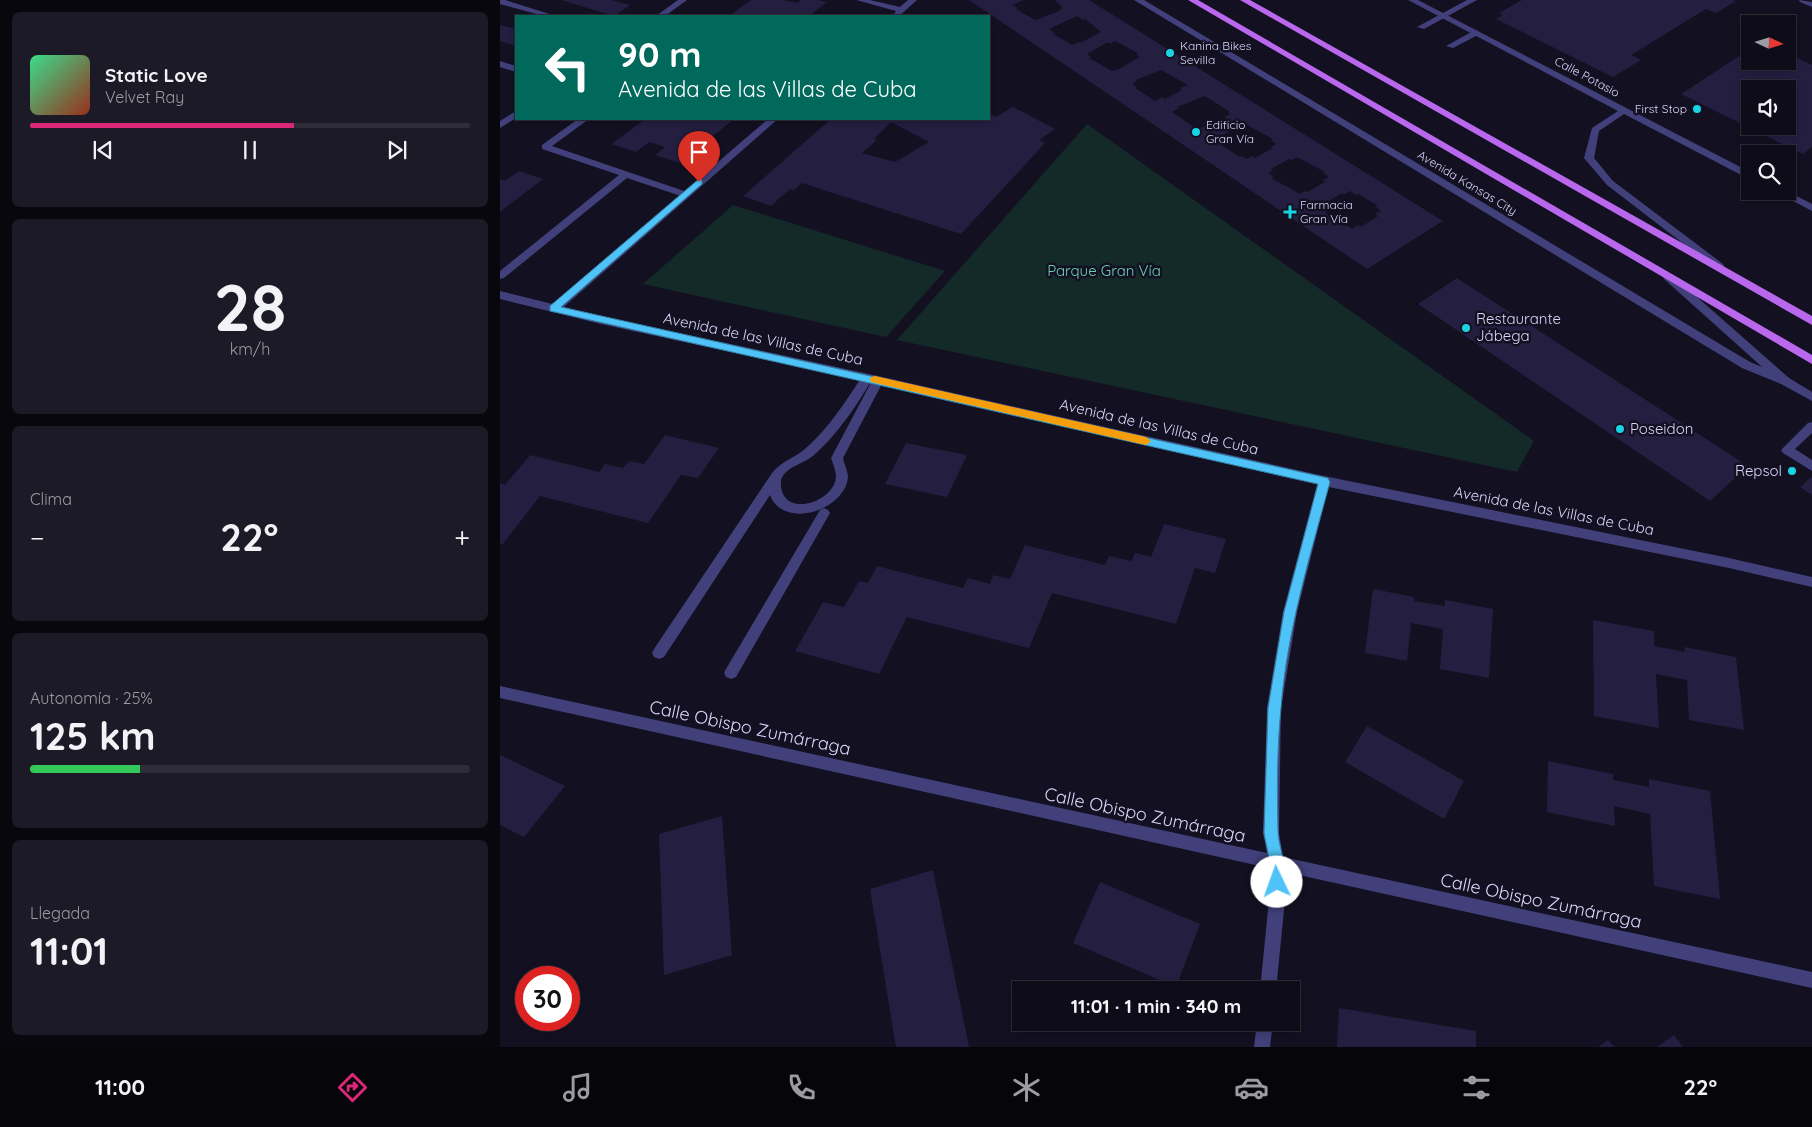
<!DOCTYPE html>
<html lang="es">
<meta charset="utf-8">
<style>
:root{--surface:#0e0c19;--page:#1c1a26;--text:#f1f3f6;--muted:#9b9ba2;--line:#2e2c38;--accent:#db2777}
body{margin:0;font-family:Quicksand,sans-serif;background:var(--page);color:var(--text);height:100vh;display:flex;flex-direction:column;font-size:19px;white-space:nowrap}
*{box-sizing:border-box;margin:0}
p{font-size:16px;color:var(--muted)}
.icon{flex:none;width:28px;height:28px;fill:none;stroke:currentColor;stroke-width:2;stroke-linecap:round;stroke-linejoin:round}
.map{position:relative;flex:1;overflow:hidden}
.side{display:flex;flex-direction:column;gap:12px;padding:12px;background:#08070e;width:500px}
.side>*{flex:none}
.banner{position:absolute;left:15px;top:15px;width:475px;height:105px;border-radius:0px;box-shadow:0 2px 8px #0003,0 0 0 1px var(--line);background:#00695c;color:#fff;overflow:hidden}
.needle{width:32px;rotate:94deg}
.fabs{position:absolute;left:1241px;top:15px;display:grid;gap:10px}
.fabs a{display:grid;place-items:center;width:55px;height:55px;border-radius:0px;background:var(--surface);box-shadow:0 2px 8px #0003,0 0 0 1px var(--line);font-size:25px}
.speed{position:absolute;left:15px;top:966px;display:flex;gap:10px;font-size:25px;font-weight:700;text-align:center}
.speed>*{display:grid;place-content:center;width:65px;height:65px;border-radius:50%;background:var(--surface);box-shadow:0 2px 8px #0003,0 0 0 1px var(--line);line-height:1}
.speed .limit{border:8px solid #d22;background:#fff;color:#111}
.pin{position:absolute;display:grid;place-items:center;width:42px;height:42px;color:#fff;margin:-51px -21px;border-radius:50% 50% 50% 0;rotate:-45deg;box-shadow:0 0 5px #0007}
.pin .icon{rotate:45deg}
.me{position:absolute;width:55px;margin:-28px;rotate:357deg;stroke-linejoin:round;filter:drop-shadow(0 0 4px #0008)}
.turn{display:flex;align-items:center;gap:18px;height:105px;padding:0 20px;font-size:22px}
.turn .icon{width:65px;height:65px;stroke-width:2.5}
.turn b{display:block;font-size:35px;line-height:42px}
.big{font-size:38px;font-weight:800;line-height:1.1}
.side .tile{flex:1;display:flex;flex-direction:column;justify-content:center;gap:8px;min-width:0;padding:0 18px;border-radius:8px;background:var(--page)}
.side .dial{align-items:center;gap:0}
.dial b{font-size:65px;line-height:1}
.song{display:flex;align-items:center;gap:15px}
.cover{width:60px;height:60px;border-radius:8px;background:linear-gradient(135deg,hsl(150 70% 55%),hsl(10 70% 35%))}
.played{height:5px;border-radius:2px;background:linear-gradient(90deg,var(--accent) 60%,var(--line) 60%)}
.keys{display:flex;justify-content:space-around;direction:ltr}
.heat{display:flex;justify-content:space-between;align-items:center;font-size:28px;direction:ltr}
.charge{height:8px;border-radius:4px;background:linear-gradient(90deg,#34c759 25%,var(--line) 0)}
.trip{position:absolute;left:512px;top:981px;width:288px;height:50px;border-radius:0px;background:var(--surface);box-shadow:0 2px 8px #0003,0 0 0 1px var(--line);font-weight:800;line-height:50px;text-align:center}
.tabs{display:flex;height:80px;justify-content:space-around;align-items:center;background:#06050a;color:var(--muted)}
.tabs .icon{width:35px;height:35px}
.tabs .active{color:var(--accent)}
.tabs b{font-size:22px;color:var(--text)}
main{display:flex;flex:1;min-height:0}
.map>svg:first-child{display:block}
</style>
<main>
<section class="side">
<div class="tile">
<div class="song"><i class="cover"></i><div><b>Static Love</b><p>Velvet Ray</p></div></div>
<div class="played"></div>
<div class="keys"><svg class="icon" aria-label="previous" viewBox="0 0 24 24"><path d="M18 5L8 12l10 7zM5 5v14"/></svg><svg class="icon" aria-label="pause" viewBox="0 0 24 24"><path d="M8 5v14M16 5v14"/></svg><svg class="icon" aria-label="next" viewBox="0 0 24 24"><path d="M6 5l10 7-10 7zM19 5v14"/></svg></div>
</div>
<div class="tile dial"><b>28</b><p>km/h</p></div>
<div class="tile"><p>Clima</p>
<div class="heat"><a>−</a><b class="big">22°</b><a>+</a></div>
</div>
<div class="tile"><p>Autonomía · 25%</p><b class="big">125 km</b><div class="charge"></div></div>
<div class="tile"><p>Llegada</p><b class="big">11:01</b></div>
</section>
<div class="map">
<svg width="1312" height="1047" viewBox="0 0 1312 1047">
<rect width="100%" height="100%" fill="#131021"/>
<path fill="#142a29" d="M587,124L1034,441L1017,472L397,340Z
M233,205L445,271L386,337L143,284Z"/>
<path fill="#241e40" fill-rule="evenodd" d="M61,0H111L130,5L114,16Z
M251,0H284L297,3L301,0H318L327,2L309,16H229Z
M469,0H524L512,5L518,8L516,9L535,20L560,11L558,10L563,8L555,0H589L943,221L867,269ZM577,16L583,20L585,19L601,32L580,43L578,42L573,45L553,34L555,33L549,29ZM615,41L638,53L636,54L640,57L619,69L612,71L589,58L591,57L587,54L608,42L610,44ZM661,70L688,85L680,88L682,90L665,99L662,97L655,101L635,88L637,87L632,84L637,81L636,80ZM705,96L730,112L728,113L730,114L724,117L726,118L709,127L706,126L697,129L672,112L679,108L677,107ZM747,125L773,139L771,140L776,144L771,147L773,148L755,158L753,156L747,159L742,156L740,157L721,145L723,144L718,140L723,137L721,136L739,126L741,128ZM797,157L825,172L823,173L829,177L823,180L825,182L807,192L805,191L800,194L771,178L774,177L768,173L774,170L771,169L789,159L792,160ZM850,191L856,195L858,194L877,205L875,206L881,211L875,214L878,216L861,227L858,225L852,229L846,225L844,226L825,213L827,212L821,208L827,205L825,203L842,193L845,194Z
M1022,0H1233L1236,1L1216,13L1206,9L1131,55L1141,60L1113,77L996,19L1003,15L999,13Z
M0,25L16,29V46L0,41Z
M1250,49V61H1288V54L1312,65V147L1303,154L1181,94ZM1250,89H1288V126H1250Z
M513,107L555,129L539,140L545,143L461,234L302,183L294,190L290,189L271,206L243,196L331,119H489V113L496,117ZM391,122L429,142L395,162L362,153L377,140L374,139Z
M145,119H234L180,163L155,155L165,147L149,142L136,152L112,144Z
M19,171L43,179L0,212V179L5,181Z
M957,278L1075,354L1248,466L1210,501L918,304Z
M165,435L219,448L198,478L181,475L148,523L40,496L2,545L0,544V483L5,485L30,455L99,472L105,464L123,468L129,461L144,464Z
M406,443L467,455L447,497L385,484Z
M1311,477L1312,478V495L1300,487Z
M664,524L726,539L715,573L695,568L676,624L552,593L529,648L407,617L379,674L295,651L323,602L344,607L359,581L368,583L377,566L463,588L468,578L490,584L493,575L510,579L525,545L605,565L609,556L632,561L635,553L651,557Z
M873,589L914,597V601L945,606V600L993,609L989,678L940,669L943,629L911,623L907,661L865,653Z
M1093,620L1154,631V646L1185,652L1184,647L1236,657L1244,730L1189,720L1187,680L1156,674L1159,728L1094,716Z
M867,726L964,781L944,819L845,762Z
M0,755L65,786L24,837L0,825Z
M1048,761L1113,774V780L1149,787V779L1210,791L1220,899L1154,886L1150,814L1114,806L1115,826L1047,812Z
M222,816L232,955L164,975L159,834Z
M433,870L469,1047H396L370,889Z
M600,882L700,924L676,987L573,943Z
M839,1008L976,1031V1047H837Z
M1174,1035L1183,1047H1157Z
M1108,1040L1114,1047H1098Z"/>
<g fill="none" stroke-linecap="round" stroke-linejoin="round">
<path fill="#41407b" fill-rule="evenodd" d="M0,0H5L56,16H44L0,4Z
M967,0H977L924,29L917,27Z
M975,30L978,31V35L953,48L946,46Z
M78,119H89L52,146L187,192L189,194L184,197L127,178L4,278L0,279V271L119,175L42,149V145Z
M1168,274L1172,275L1289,378L1312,392V401L1281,384L1164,279L1163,277Z
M367,374L373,378C357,405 338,434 314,455C304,464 286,466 281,480C278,520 334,504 336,477C336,471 333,464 331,458L374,377H382L384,380L343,458C344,464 348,471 348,477C345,511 283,530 270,495L164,657L159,659L154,657L152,653L154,649L272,473C281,461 295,458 306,448C329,428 346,401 363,375Z
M1312,422V433L1295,449L1312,460V471L1283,453L1281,450L1308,423Z
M324,508L328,510L330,513L236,677L231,679L226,677L224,673L226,669L320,510Z"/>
<path fill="#41407b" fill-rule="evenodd" d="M0,61L16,66V72L0,67Z"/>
<path fill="#41407b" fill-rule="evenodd" d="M178,0H187L165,16H156Z
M356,0H370L400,7L408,0H417L399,16H393L396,11Z
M634,0H644L1250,362L1289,378L1291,381L1289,384H1281L1242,368Z
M908,0H918L1250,172V179L1247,178L1124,114L1099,131L1094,158L1113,181L1223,264L1224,266L1223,268H1215L1107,185L1084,158L1092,128L1118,111Z
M1299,0L1312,2V7L1300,2Z
M16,111V118L0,128V121Z
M268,119H278L58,312H50L49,309L50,306Z
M1274,191H1287L1312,204V211Z
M824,476L828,478L830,481L797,612L781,708L779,833L783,857L1312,972V988L785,872V900L776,990H760L769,900V868L0,698V686L767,853L763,833L767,708L783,612L818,481L820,478Z
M757,1022H773L770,1047H754Z"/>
<path fill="#41407b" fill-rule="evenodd" d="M0,291L101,316L378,376L824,476L1229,558L1312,577V587L1229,568L824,486L378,384L101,324L0,299Z"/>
<path fill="#b968ee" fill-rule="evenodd" d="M688,0H698L1312,355V364Z
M740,0H750L1312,316V325Z"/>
</g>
<path fill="#4fc3f7" stroke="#337fa1" d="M199,179L202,180V184L61,307L828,478L830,482C810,556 787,631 781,708C777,748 777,790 778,830C778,849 790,868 782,886L777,889L772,886L770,882V863L764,833L768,708L784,612L818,484L50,311V306Z"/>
<path fill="#f59e0b" d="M375,376L646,437L651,441L646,445L371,382L370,380L371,377Z"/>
<g fill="#19d3e2" stroke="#131021" stroke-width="2">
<circle cx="670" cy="53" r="5"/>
<circle cx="1197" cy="109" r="5"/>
<circle cx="696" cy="132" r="5"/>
<path d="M787.5 204.5h5v5h5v5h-5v5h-5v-5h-5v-5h5z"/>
<circle cx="966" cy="328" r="5"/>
<circle cx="1120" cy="429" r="5"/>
<circle cx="1292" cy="471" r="5"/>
</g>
<g text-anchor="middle" stroke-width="5" stroke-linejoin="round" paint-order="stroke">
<g font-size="12" fill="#d8d5fa" stroke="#131021" text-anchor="start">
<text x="680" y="50">Kanina Bikes<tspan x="680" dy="14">Sevilla</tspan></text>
<text x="1187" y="113" text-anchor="end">First Stop</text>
<text x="706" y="129">Edificio<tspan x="706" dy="14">Gran Vía</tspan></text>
<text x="800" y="209">Farmacia<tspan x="800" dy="14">Gran Vía</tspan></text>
</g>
<g font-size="12" fill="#d8d5fa" stroke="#131021">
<text transform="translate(1087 77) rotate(28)" y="4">Calle Potasio</text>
<text transform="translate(967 183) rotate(31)" y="4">Avenida Kansas City</text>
</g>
<g font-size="15" fill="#69d2b5" stroke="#131021">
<text x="604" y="276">Parque Gran Vía</text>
</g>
<g font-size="15" fill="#d8d5fa" stroke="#131021" text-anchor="start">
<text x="976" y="324">Restaurante<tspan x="976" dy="17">Jábega</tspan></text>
<text x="1130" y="434">Poseidon</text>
<text x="1282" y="476" text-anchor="end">Repsol</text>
</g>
<g font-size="15" fill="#d8d5fa" stroke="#131021">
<text transform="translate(263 339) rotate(12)" y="5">Avenida de las Villas de Cuba</text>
<text transform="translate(659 427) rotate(13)" y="5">Avenida de las Villas de Cuba</text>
<text transform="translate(1054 511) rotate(11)" y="5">Avenida de las Villas de Cuba</text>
</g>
<g font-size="18" fill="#d8d5fa" stroke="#131021">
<text transform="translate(250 728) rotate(12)" y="6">Calle Obispo Zumárraga</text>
<text transform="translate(645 815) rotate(12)" y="6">Calle Obispo Zumárraga</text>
<text transform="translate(1041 901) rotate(12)" y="6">Calle Obispo Zumárraga</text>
</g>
</g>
</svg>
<div class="fabs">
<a><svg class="needle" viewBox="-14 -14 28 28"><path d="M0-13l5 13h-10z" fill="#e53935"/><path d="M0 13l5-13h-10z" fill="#9b9ba2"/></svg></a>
<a><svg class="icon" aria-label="sound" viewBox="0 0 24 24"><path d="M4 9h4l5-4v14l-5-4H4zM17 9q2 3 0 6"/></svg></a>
<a><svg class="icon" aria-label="search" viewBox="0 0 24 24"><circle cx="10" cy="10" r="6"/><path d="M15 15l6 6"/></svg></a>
</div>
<div class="speed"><div class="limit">30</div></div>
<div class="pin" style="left:199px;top:182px;background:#d93025"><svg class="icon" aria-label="arrive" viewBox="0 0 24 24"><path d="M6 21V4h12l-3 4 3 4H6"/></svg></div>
<svg class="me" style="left:777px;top:882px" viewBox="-20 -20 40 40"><circle r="19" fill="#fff"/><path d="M0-13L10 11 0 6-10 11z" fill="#4fc3f7"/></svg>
<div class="trip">11:01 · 1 min · 340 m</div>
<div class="banner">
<div class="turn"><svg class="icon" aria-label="left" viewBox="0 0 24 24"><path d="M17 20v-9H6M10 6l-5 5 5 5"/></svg><div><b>90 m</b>Avenida de las Villas de Cuba</div></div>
</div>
</div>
</main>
<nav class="tabs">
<b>11:00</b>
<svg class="icon active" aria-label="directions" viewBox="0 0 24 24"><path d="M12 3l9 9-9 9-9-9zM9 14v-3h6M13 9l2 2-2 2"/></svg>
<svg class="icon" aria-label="music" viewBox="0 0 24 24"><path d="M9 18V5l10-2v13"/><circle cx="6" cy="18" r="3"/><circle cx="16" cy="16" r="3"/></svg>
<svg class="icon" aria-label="phone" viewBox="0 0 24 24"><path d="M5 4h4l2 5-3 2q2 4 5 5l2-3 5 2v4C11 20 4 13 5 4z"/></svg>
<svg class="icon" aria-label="climate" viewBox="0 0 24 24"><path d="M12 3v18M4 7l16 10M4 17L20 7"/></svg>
<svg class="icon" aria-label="car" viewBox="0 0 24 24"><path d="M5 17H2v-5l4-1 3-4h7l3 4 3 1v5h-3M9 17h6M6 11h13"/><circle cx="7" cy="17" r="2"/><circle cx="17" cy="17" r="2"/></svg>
<svg class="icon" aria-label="filters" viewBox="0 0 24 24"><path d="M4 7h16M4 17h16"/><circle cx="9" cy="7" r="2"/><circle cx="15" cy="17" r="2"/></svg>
<b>22°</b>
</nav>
